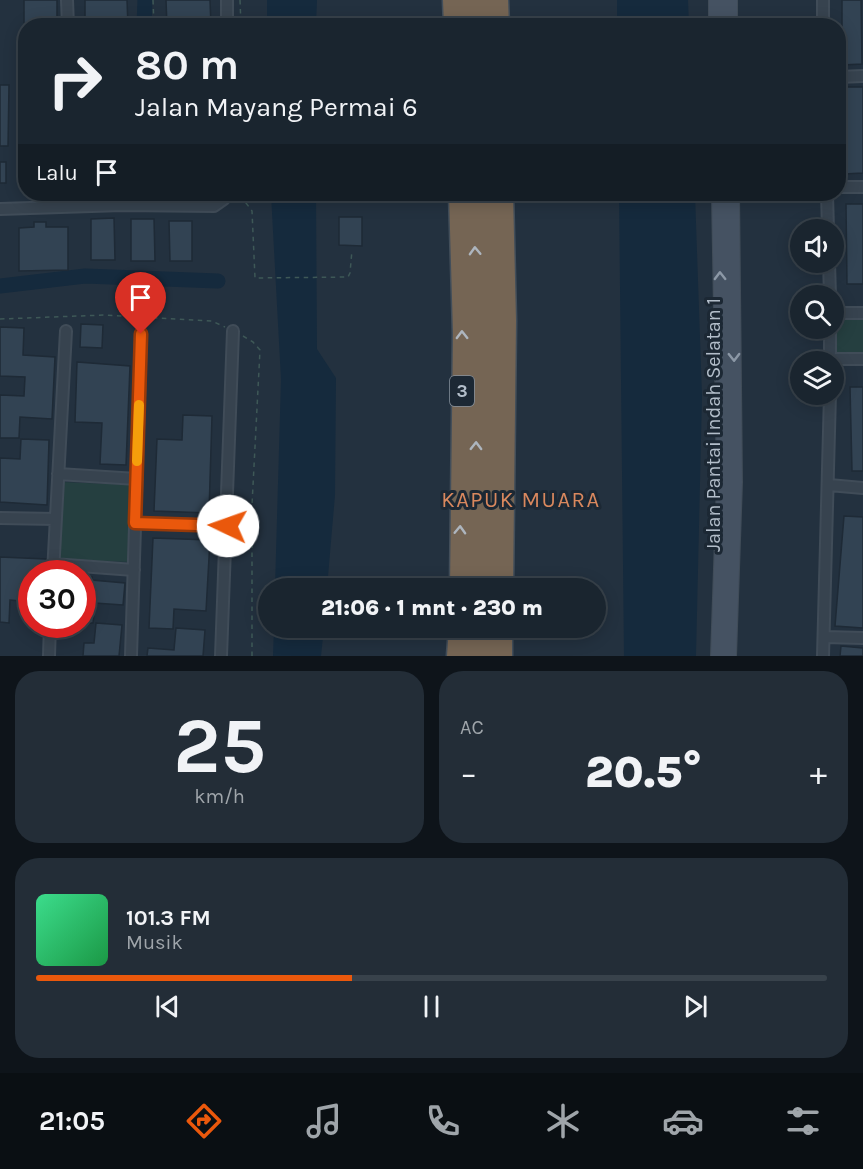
<!DOCTYPE html>
<html lang="id">
<meta charset="utf-8">
<style>
:root{--surface:#1a252f;--page:#232d37;--text:#f1f3f6;--muted:#9fa5aa;--line:#38424b;--accent:#ea580c}
body{margin:0;font-family:Karla,sans-serif;background:var(--page);color:var(--text);height:100vh;display:flex;flex-direction:column;font-size:22px;white-space:nowrap}
*{box-sizing:border-box;margin:0}
p{font-size:20px;color:var(--muted)}
.icon{flex:none;width:33px;height:33px;fill:none;stroke:currentColor;stroke-width:2;stroke-linecap:round;stroke-linejoin:round}
.map{position:relative;height:656px;overflow:hidden}
.details{display:flex;flex-direction:column;gap:15px;padding:15px;background:#0e141a;flex:1}
.details>*{flex:none}
.hud{position:absolute;left:18px;top:18px;width:828px;height:183px;border-radius:24px;box-shadow:0 3px 15px #0003,0 0 0 2px var(--line);background:#1a252f;color:var(--text);overflow:hidden}
.controls{position:absolute;left:790px;top:219px;display:grid;gap:12px}
.controls a{display:grid;place-items:center;width:54px;height:54px;border-radius:50%;background:var(--surface);box-shadow:0 3px 15px #0003,0 0 0 2px var(--line);font-size:30px}
.speed{position:absolute;left:18px;top:560px;display:flex;gap:12px;font-size:30px;font-weight:700;text-align:center}
.speed>*{display:grid;place-content:center;width:78px;height:78px;border-radius:50%;background:var(--surface);box-shadow:0 3px 15px #0003,0 0 0 2px var(--line);line-height:1}
.speed .limit{border:9px solid #d22;background:#fff;color:#111}
.pin{position:absolute;display:grid;place-items:center;width:51px;height:51px;color:#fff;margin:-62px -26px;border-radius:50% 50% 50% 0;rotate:-45deg;box-shadow:0 0 6px #0007}
.pin .icon{rotate:45deg}
.me{position:absolute;width:66px;margin:-33px;rotate:273deg;stroke-linejoin:round;filter:drop-shadow(0 0 4px #0008)}
.turn{display:flex;align-items:center;gap:21px;height:126px;padding:0 18px;font-size:27px}
.turn .icon{width:78px;height:78px;stroke-width:2.5}
.turn b{display:block;font-size:42px;line-height:51px}
.then{display:flex;align-items:center;height:57px;padding:0 18px;background:#0003;gap:12px;font-size:22px}
.big{font-size:45px;font-weight:800;line-height:1.1}
.details .widget{flex:1;display:flex;flex-direction:column;justify-content:center;gap:9px;min-width:0;padding:0 21px;border-radius:24px;background:var(--page)}
.details .dial{align-items:center;gap:0}
.dial b{font-size:78px;line-height:1}
.song{display:flex;align-items:center;gap:18px}
.cover{width:72px;height:72px;border-radius:9px;background:linear-gradient(135deg,hsl(150 70% 55%),hsl(140 70% 35%))}
.played{height:6px;border-radius:3px;background:linear-gradient(90deg,var(--accent) 40%,var(--line) 40%)}
.keys{display:flex;justify-content:space-around;direction:ltr}
.heat{display:flex;justify-content:space-between;align-items:center;font-size:33px;direction:ltr}
.details .tiles{flex:1;display:grid;gap:15px;grid-template-columns:1fr 1fr}
.widget:last-child{grid-column:span 2}
.trip{position:absolute;left:258px;top:578px;width:348px;height:60px;border-radius:30px;background:var(--surface);box-shadow:0 3px 15px #0003,0 0 0 2px var(--line);font-weight:800;line-height:60px;text-align:center}
.dock{display:flex;height:96px;justify-content:space-around;align-items:center;background:#0a0f13;color:var(--muted)}
.dock .icon{width:42px;height:42px}
.dock .selected{color:var(--accent)}
.dock b{font-size:27px;color:var(--text)}
.map>svg:first-child{display:block}
</style>
<div class="map">
<svg width="863" height="656" viewBox="0 0 863 656">
<rect width="100%" height="100%" fill="#23313f"/>
<path fill="#253f40" d="M835,317H863V355L835,356Z
M61,482L135,485L133,562L58,560Z"/>
<path fill="#152a3d" d="M267,0H317L316,25H267Z
M617,0H688L689,25H617Z
M271,194H316L317,349L336,378L335,495L327,588H275L281,379Z
M619,194H695L702,396L696,656H624Z
M274,627H324L321,656H273Z"/>
<g fill="none" stroke-linecap="round" stroke-linejoin="round">
<path stroke="#152a3d" stroke-width="15" d="M144,26L145,0
M0,286L85,276L218,281"/>
</g>
<path fill="#324353" stroke="#1e2a36" stroke-width="1.5" d="M24,0H57V26H24Z
M85,0H127L128,26H85Z
M166,0H210L211,26H167Z
M842,0H861L862,64L842,65Z
M0,85H9L8,146H0Z
M842,87H863V173L844,174Z
M0,162H6V183H0Z
M846,204H863V284H847Z
M339,217H362V246L339,245Z
M114,218L115,260H91V219Z
M131,219H154L155,261H131Z
M169,221H192V261H170Z
M34,222H46V227H68V270L19,271V228L34,227Z
M81,324L103,325L102,348L80,347Z
M0,327L24,328L23,355L55,357L52,419L20,417L19,438H0V395L24,396L25,377L0,376Z
M77,362L130,366L126,465L100,464L102,423L75,422Z
M850,387H863V471H852Z
M183,415L212,416L209,513L154,511L157,439L182,440Z
M21,439L49,440L47,505L0,502V458L20,459Z
M844,516L863,517V628L835,626Z
M153,538L210,540L206,611L174,609L173,629L149,628Z
M0,557L46,559V573H32V602L10,600L9,623L0,622Z
M82,577H92V580L125,583L123,605L95,603L93,623H82Z
M96,623L122,625L119,656H83L84,643H94Z
M176,628L205,630L203,656H147L148,648L174,650Z
M841,646L863,648V656H840Z"/>
<g fill="none" stroke-linecap="round" stroke-linejoin="round">
<g stroke="#404c58" stroke-width="14">
<path id="street" d="M67,0L68,26
M227,0V26
M823,0V26
M838,77L863,76
M838,187H863
M827,194L828,230
M0,209L122,205L214,206L224,199L225,194
M829,262L830,296
M834,313H863
M830,359H863
M830,362V328
M58,474L137,479
M829,485L863,488
M0,518L56,519
M135,523L228,526
M53,564L134,570
M53,573L66,331
M825,637L863,638
M49,656L50,624
M131,656L141,334
M221,656L233,331
M823,656L830,394"/>
</g>
<g stroke="#404c58" stroke-width="16">
<path id="secondary" d="M716,0V26
M730,0V26
M718,656L724,482L719,194
M729,656L735,482L732,194"/>
</g>
<g stroke="#424e5a" stroke-width="21">
<path id="highway" d="M452,0L453,26
M469,0V26
M483,0L484,26
M499,0L500,26
M458,194L462,333L459,588
M473,588L478,329L474,194
M488,588L492,326L489,194
M504,588L507,321L504,194
M456,656L458,627
M472,656L473,627
M487,656L488,627
M503,656V627"/>
</g>
<path stroke="#3e5857" stroke-width="1.5" stroke-dasharray="4.5 4.5" stroke-linecap="butt" d="M153,0L154,26
M240,0L241,26
M244,194L246,203L252,211L255,278L348,277L350,273L352,250
M0,319L105,315L212,321L225,327
M243,336L253,342L260,350L252,505V656"/>
<use href="#street" stroke="#37434f" stroke-width="10"/>
<use href="#secondary" stroke="#455262" stroke-width="14"/>
<use href="#highway" stroke="#756554" stroke-width="18"/>
</g>
<defs><path id="oneway-chevron" d="M-2-3.5L2.5 0L-2 3.5" fill="none" stroke-width="1.6" stroke-linecap="round" stroke-linejoin="round" transform="scale(1.5)"/></defs>
<g stroke="#adb5be">
<use href="#oneway-chevron" transform="translate(475 251) rotate(-92)"/>
<use href="#oneway-chevron" transform="translate(462 335) rotate(-91)"/>
<use href="#oneway-chevron" transform="translate(476 446) rotate(-89)"/>
<use href="#oneway-chevron" transform="translate(460 530) rotate(-88)"/>
</g>
<g stroke="#8c98a6">
<use href="#oneway-chevron" transform="translate(720 276) rotate(-91)"/>
<use href="#oneway-chevron" transform="translate(734 357) rotate(89)"/>
</g>
<g fill="none" stroke-linecap="round" stroke-linejoin="round">
<g stroke="#983908" stroke-width="15">
<path id="route" d="M141,334L135,523L228,526"/>
</g>
<use href="#route" stroke="#ea580c" stroke-width="10"/>
<path stroke="#f59e0b" stroke-width="10" d="M137,461L139,405"/>
</g>
<g text-anchor="middle" stroke-width="6" stroke-linejoin="round" paint-order="stroke">
<rect fill="#1c2834" stroke="#86919d" stroke-width="1.5" x="450" y="376" width="24" height="30" rx="4.5"/>
<g font-size="18" font-weight="bold" fill="#b3beca">
<text x="462" y="397">3</text>
</g>
<g font-size="20" fill="#b3beca" stroke="#1c2834">
<text transform="translate(713 425) rotate(-90)" y="7">Jalan Pantai Indah Selatan 1</text>
</g>
<g font-size="22" letter-spacing="1.5" fill="#d9885e" stroke="#1c2834">
<text x="521" y="507">KAPUK MUARA</text>
</g>
</g>
</svg>
<div class="controls">
<a><svg class="icon" aria-label="sound" viewBox="0 0 24 24"><path d="M4 9h4l5-4v14l-5-4H4zM17 9q2 3 0 6"/></svg></a>
<a><svg class="icon" aria-label="search" viewBox="0 0 24 24"><circle cx="10" cy="10" r="6"/><path d="M15 15l6 6"/></svg></a>
<a><svg class="icon" aria-label="layers" viewBox="0 0 24 24"><path d="M12 4l9 5-9 5-9-5zM3 14l9 5 9-5"/></svg></a>
</div>
<div class="speed"><div class="limit">30</div></div>
<div class="pin" style="left:141px;top:334px;background:#d93025"><svg class="icon" aria-label="arrive" viewBox="0 0 24 24"><path d="M6 21V4h12l-3 4 3 4H6"/></svg></div>
<svg class="me" style="left:228px;top:526px" viewBox="-20 -20 40 40"><circle r="19" fill="#fff"/><path d="M0-13L10 11 0 6-10 11z" fill="#ea580c"/></svg>
<div class="trip">21:06 · 1 mnt · 230 m</div>
<div class="hud">
<div class="turn"><svg class="icon" aria-label="right" viewBox="0 0 24 24"><path d="M7 20v-9h11M14 6l5 5-5 5"/></svg><div><b>80 m</b>Jalan Mayang Permai 6</div></div>
<div class="then">Lalu<svg class="icon" aria-label="arrive" viewBox="0 0 24 24"><path d="M6 21V4h12l-3 4 3 4H6"/></svg></div>
</div>
</div>
<section class="details">
<div class="tiles">
<div class="widget dial"><b>25</b><p>km/h</p></div>
<div class="widget"><p>AC</p>
<div class="heat"><a>−</a><b class="big">20.5°</b><a>+</a></div>
</div>
<div class="widget">
<div class="song"><i class="cover"></i><div><b>101.3 FM</b><p>Musik</p></div></div>
<div class="played"></div>
<div class="keys"><svg class="icon" aria-label="previous" viewBox="0 0 24 24"><path d="M18 5L8 12l10 7zM5 5v14"/></svg><svg class="icon" aria-label="pause" viewBox="0 0 24 24"><path d="M8 5v14M16 5v14"/></svg><svg class="icon" aria-label="next" viewBox="0 0 24 24"><path d="M6 5l10 7-10 7zM19 5v14"/></svg></div>
</div>
</div>
</section>
<nav class="dock">
<b>21:05</b>
<svg class="icon selected" aria-label="directions" viewBox="0 0 24 24"><path d="M12 3l9 9-9 9-9-9zM9 14v-3h6M13 9l2 2-2 2"/></svg>
<svg class="icon" aria-label="music" viewBox="0 0 24 24"><path d="M9 18V5l10-2v13"/><circle cx="6" cy="18" r="3"/><circle cx="16" cy="16" r="3"/></svg>
<svg class="icon" aria-label="phone" viewBox="0 0 24 24"><path d="M5 4h4l2 5-3 2q2 4 5 5l2-3 5 2v4C11 20 4 13 5 4z"/></svg>
<svg class="icon" aria-label="climate" viewBox="0 0 24 24"><path d="M12 3v18M4 7l16 10M4 17L20 7"/></svg>
<svg class="icon" aria-label="car" viewBox="0 0 24 24"><path d="M5 17H2v-5l4-1 3-4h7l3 4 3 1v5h-3M9 17h6M6 11h13"/><circle cx="7" cy="17" r="2"/><circle cx="17" cy="17" r="2"/></svg>
<svg class="icon" aria-label="filters" viewBox="0 0 24 24"><path d="M4 7h16M4 17h16"/><circle cx="9" cy="7" r="2"/><circle cx="15" cy="17" r="2"/></svg>
</nav>
